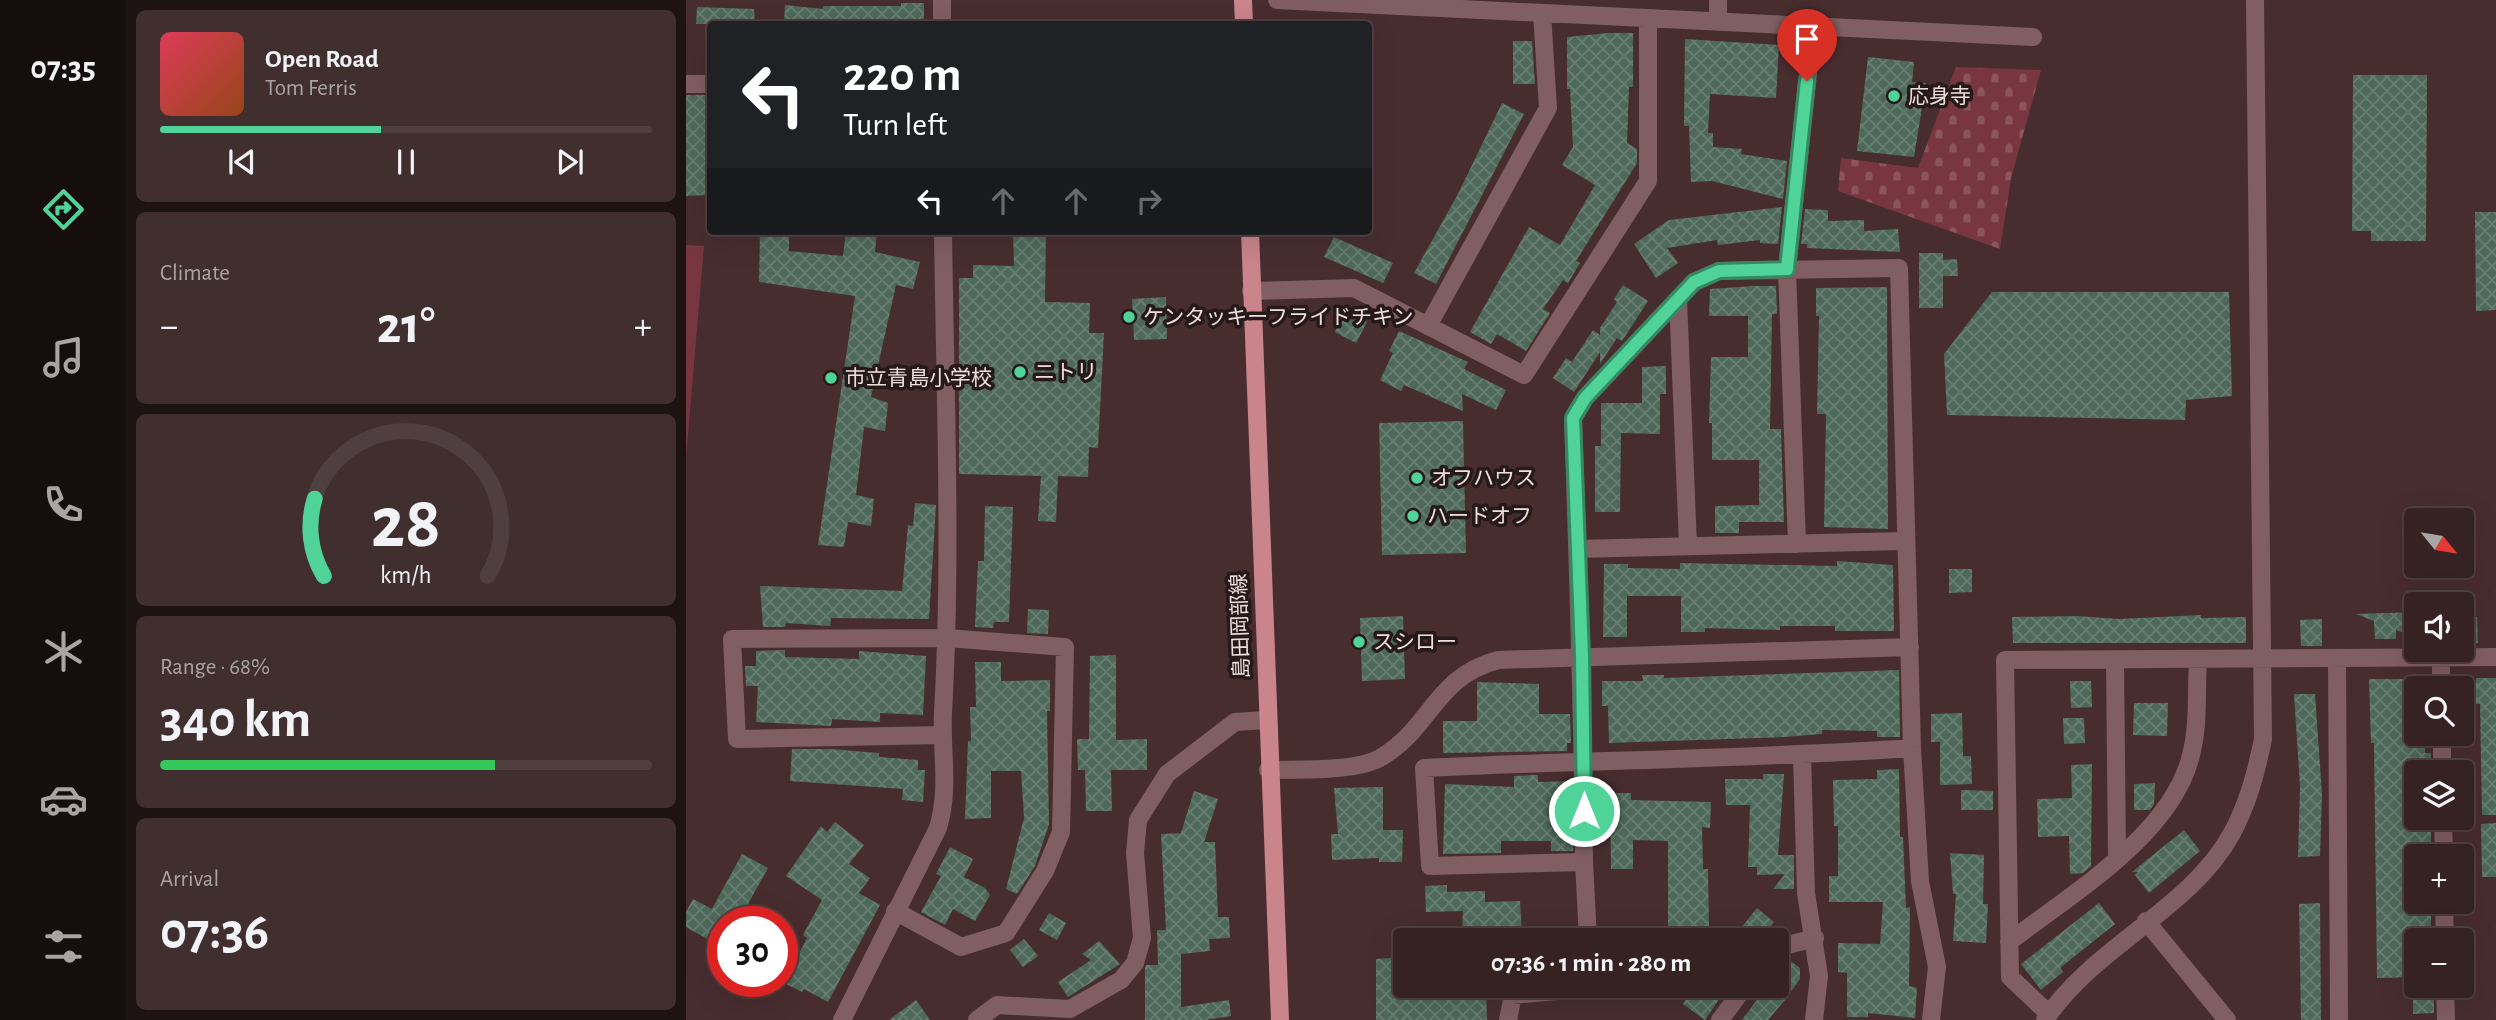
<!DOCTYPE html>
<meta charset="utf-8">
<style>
:root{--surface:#362223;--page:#412f30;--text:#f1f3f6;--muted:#aaa4a6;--line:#503f41;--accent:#50d398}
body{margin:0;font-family:"Alegreya Sans","Noto Sans JP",sans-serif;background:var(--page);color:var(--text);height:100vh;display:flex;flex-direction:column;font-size:26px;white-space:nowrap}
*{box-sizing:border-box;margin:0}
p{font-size:23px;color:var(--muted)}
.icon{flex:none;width:38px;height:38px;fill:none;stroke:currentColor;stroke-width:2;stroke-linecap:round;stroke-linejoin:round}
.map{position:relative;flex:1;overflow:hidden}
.side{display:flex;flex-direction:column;gap:10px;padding:10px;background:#1e1313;width:560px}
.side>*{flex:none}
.hud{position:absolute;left:21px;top:21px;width:665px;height:214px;border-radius:7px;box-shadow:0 7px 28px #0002,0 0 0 2px var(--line);background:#202124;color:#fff;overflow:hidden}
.needle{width:46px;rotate:120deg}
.controls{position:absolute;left:1718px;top:508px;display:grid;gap:14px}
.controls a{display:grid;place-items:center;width:70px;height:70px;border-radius:7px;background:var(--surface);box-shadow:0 7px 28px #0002,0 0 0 2px var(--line);font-size:35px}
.speed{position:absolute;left:21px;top:906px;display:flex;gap:14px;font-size:35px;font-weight:700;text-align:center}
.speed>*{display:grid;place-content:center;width:91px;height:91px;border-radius:50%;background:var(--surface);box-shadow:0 7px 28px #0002,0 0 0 2px var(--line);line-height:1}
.speed .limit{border:10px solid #d22;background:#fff;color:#111}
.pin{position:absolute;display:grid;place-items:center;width:60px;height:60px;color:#fff;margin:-72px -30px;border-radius:50% 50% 50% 0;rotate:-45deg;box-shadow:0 0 7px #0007}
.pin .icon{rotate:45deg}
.me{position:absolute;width:77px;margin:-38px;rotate:0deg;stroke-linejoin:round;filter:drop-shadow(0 0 5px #0008)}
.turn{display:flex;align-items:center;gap:24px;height:147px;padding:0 21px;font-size:32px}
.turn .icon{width:91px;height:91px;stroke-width:2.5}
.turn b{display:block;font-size:49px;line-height:60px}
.lanes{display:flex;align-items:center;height:66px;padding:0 21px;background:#0003;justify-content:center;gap:35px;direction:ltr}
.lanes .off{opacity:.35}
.big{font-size:52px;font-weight:700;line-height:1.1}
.side .tile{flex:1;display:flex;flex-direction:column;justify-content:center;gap:10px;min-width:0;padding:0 24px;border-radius:10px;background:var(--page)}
.side .dial{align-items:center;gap:0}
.dial svg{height:182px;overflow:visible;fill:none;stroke:var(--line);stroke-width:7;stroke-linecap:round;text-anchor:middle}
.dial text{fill:var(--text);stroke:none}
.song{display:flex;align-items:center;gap:21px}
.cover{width:84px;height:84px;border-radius:10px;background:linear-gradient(135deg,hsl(350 70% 55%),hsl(20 70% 35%))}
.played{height:7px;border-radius:4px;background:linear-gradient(90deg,var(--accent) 45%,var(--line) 45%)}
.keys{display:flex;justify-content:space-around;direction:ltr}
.heat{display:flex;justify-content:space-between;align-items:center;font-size:38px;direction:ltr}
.charge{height:10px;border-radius:5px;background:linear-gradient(90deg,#34c759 68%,var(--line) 0)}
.trip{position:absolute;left:707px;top:928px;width:396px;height:70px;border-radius:7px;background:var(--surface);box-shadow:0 7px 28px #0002,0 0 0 2px var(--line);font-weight:700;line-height:70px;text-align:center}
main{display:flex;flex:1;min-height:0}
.tab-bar{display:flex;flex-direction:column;width:126px;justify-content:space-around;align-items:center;background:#160e0e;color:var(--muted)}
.tab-bar .icon{width:49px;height:49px}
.tab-bar .active{color:var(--accent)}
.tab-bar b{font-size:32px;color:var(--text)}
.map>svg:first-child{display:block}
</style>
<main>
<nav class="tab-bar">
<b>07:35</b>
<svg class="icon active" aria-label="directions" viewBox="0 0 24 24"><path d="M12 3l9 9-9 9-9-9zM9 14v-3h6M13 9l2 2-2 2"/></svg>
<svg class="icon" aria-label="music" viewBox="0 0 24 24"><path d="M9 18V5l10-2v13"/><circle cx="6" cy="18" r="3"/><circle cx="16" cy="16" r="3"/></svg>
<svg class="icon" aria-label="phone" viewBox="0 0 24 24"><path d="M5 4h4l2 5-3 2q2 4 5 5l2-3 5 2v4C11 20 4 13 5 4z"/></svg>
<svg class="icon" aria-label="climate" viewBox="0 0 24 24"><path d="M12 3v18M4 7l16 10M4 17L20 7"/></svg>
<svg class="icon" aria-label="car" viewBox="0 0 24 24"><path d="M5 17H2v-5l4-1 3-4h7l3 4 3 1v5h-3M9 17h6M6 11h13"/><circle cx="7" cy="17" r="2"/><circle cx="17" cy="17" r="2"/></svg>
<svg class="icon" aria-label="filters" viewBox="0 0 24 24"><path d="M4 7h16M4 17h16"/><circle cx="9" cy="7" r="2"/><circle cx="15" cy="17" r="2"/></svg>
</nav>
<section class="side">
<div class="tile">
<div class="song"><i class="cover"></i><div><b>Open Road</b><p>Tom Ferris</p></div></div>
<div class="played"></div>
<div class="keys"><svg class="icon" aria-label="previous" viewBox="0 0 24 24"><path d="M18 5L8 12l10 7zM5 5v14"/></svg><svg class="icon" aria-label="pause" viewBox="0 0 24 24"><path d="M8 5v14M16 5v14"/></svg><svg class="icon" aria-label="next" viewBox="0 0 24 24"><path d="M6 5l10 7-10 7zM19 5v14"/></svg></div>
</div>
<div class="tile"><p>Climate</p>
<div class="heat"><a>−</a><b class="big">21°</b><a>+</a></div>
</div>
<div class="tile dial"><svg viewBox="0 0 100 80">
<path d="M14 69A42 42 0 1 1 86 69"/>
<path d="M14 69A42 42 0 0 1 10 35" stroke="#50d398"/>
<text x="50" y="56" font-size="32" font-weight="700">28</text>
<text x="50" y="72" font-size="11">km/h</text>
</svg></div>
<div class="tile"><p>Range · 68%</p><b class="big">340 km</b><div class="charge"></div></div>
<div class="tile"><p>Arrival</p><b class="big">07:36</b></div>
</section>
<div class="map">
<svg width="1810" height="1020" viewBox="0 0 1810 1020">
<defs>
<pattern id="cemetery-stones" width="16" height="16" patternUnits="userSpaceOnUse" patternTransform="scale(1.75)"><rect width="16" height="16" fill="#783740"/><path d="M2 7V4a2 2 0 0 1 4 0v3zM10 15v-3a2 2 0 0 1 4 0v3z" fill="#8c545b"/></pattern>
<pattern id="building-cross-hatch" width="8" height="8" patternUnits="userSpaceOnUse" patternTransform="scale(1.75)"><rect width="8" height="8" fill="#4e695b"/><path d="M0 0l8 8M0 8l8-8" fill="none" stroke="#687e72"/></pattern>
</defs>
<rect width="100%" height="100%" fill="#482d2f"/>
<path fill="#783740" d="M0,245L18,246L0,458Z"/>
<path fill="url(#cemetery-stones)" d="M1270,67L1355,70L1325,178L1314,249L1152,191L1155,158L1232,168Z"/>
<path fill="url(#building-cross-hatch)" d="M215,3H238V24H98L99,5L137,9V6H215Z
M11,7L68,9L69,24H10Z
M922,33H947V87H943L941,143L951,149V163L890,261L894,263L882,283L877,280L857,309L864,313L840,351L811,334L805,344L784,332L843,227L874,245L909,185L876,165L887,147L884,89H881V37Z
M999,39L1093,45L1090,98L1024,94L1022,133H1027V147L1056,149L1055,154L1101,161L1097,199L1026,181L1005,182L1003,126H998Z
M827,41H846L849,84H827Z
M1182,57L1228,62L1226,82L1240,83L1228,157L1171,151Z
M1667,75H1741L1740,241H1685V231H1666Z
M0,95H24V195L0,196Z
M816,103L838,114L750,284L728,273L772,194Z
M1096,207L1092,244L1074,243V240L1032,245L1031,240L981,248L992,263L970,278L948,244L983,220Z
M1119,209L1142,210V221L1178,220V231L1212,229L1214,252L1121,248V244H1115Z
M1789,212H1810V310L1790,311Z
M74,231H103V251L157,256L160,231H191L189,252L234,262L227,289L210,285L185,397L202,403L199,431L178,427L170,495L188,499L185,526L162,522L158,547L132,545L169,296L73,282Z
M327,231H360L359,302L404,303L403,333H418L412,448L403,447L402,477L372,476L370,522L352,521L355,476L273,474V278H287V265L328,266Z
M648,237L707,263L697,283L638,257Z
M1233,253H1257V260L1271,259L1272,276H1257V308H1233Z
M937,285L962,301L936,341L931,338L914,364V352L888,392L867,378L880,358L886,362L907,330L914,335V328L931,302L928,299Z
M1067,286H1090L1091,314H1086L1084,429H1095L1098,522H1053V533H1029V506L1073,505V460H1026V423H1023L1025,357H1062V316H1023L1024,289Z
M1201,287L1202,529L1138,527L1140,414H1131L1133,316H1130V288Z
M1306,292H1543L1546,396L1500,400L1499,420L1261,415L1258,354Z
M480,297L481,339L448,340L446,299Z
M659,311L681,322L670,343L649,332Z
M713,331L782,362L778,369L820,390L810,410L776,394L777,411L718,385L715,391L694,380L707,353L703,351Z
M980,366V394H974V434L935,433L934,512H909V446H915V403H956V367Z
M777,421L780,553L696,555L693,423Z
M229,503L250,505L243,619L145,618L144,626L100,623L99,627H77L74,586L216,591L222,525L227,526Z
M299,506L327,507L323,622H308L307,628L289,627L292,561H298Z
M1151,561L1207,565L1208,631H1149V626H1094V630L1019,628V632H995V596H941V637H917L918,564H942V568L994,569V563L1151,566Z
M1263,569H1286V592L1263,593Z
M342,609L363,610L362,634L341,633Z
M1731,612V638L1710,630V639H1689L1688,621L1670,614Z
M1515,615V618L1560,617V643H1327L1326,617L1391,616L1433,619Z
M717,616L719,679L676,681L674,618Z
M1791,617L1792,643L1776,644V618Z
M1636,619V646H1615L1614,620Z
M99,650V657L173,659V651L240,656L237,715L194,713V722L146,719L145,726L70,722L72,686H60L59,666H70V651Z
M430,655V740L461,739V770H425L426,811H400L399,770H392L391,739H403L404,656Z
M289,662H315V681L364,680V711H361L363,824L349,866L331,894L320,889L338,818L335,771H305V818L279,819L282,741H285L284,707H290Z
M1213,670L1214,737H1191V731L1136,730V734L1098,737L923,743L922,706H916V681H957L956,675H978V678Z
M1790,678H1810V815H1796L1794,704H1790Z
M1683,679H1731V733H1739V753H1745V772H1731V822L1745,821V848H1731V902H1745V928H1731V977L1691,978L1688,743H1685Z
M1384,681H1405L1406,707L1385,708Z
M791,682L853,684V714H884L885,743H881V751L757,753V721H791Z
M1608,694H1629L1636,794L1634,856L1612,857L1614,786Z
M1448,703H1482L1481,736L1447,735Z
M1276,713L1277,756H1285L1286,784L1254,785V742H1245V714Z
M1377,718H1398L1399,743L1378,744Z
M106,749H144L193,753V757L232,760V770H239L237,802L216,800L217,789L104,781Z
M1406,764L1405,866L1397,873L1384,874L1383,836L1352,837L1351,799L1386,798L1385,765Z
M1213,769L1214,837H1217L1220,908L1224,907L1223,986L1231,988L1229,1018L1182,1013V1017H1161V973L1152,972V943L1194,944L1197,902H1143V876H1152V826H1148L1147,780L1191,779V770Z
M1077,774H1098L1092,855H1108V889H1087L1099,874L1071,875V867H1062L1064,805H1040L1039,779H1077Z
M852,775V782L886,781L887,851H865V841H815V853L757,854L759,784L828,787V776Z
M1469,783L1468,804L1464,810H1448V784Z
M697,787V830H717L716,862H693V858L646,860L645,834H652L648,788Z
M1275,790L1307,791V810H1275Z
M508,791L532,799L518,842H529L532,917H543L544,938L523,939L524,951L495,954V1007L543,1000L545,1016L519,1020H459V968L460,965H472L471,930H480L475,834L495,833Z
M924,793H945V800L1025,802L1024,828L1016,827L1017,869H1022L1023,930H982V841L947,840V869H925Z
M149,822L178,845L163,864L184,878L173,893L194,905L142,1002L118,989L116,992L98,983L121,938L117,935L136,900L100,876L135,826L141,832Z
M1810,823V877H1796L1795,824Z
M1498,830L1514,851L1463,893L1449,875L1452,872H1446Z
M264,847L287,859L278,877L299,888L304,895L289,921L267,909L259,925L235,912L255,876L250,874Z
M1264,853L1298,855L1297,904H1302L1300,943L1267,941L1270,894H1267Z
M56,854L82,868L52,922H37V948L0,927V912L7,899L26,909Z
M761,885V892L799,891V902L834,901L836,936L809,937V930L776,931L777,911L740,912L739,886Z
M1413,903L1429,924L1374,968L1377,972L1355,990L1335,964Z
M1634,903L1635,1020H1615L1613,904Z
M1071,908L1088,922L1073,940H1059L1051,933Z
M363,913L380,923L371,940L353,930Z
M338,939L352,956L337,967L324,950Z
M413,941L434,964L382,997L372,982L405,960L396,954Z
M719,957V985H800L801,1020H690V959Z
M1103,960L1114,968V979L1099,1000L1082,1020H1056L1076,993L1084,985H1090V977Z
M1009,985H1032L1027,993L1034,998L1019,1020L997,1004Z
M1748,987V1013L1727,1014V988Z
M230,1000L244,1020H203Z"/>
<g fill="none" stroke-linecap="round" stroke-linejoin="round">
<path stroke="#815e61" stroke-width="18" d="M591,0L1347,37
M1032,21V0
M256,24V0
M0,84H24
M565,291L668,288L838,375L962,181V18
M992,299L1002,546
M742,326L862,108L856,13
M1111,544L1101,269L1127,27
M891,549L1219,541
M1755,658V688
M1651,659L1653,1020
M1429,660L1431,858
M1756,733V772
M1226,748C1064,759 901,760 738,768L744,866L898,862C897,714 892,566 887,418L899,398L1008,282L1033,271L1213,268L1226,748L1234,881L1251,967L1245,1020
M1116,756L1120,893L1133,976L1128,1020
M582,770C612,769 669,772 694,758C745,729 748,677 812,660L1224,647
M1757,817L1758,856
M898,862L902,940
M1758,901L1759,940
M209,911L275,947L320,933L359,871L375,832L379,647L261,638L46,639L51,739L256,735
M1460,921L1541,1020
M1323,942C1385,894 1486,835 1505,755C1513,726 1510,690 1512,660
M1090,948L1129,938
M1759,985L1760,1020
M1363,1014L1324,977L1319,660L1810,657
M156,1020L252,828C264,787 255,754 257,713C266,553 259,391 257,231
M291,1020L311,1005L384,1009L435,980L449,963L456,938L449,853L452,820L481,774L549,722L580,720
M822,1020L827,995L904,988V985
M1034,1020L1060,985
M1359,1020C1407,947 1503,910 1545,835C1562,804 1570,773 1577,739L1569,0"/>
<path stroke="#ca848b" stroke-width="18" d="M557,0L558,24
M564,231L594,1020"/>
</g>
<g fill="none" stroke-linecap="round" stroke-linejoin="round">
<g stroke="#348963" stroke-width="18">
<path id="route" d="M898,811L896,655L887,418L899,398L1008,282L1033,271L1101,269L1121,81"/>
</g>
<use href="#route" stroke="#50d398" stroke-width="12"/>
</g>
<g fill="#50d398" stroke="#26191a" stroke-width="2.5">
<circle cx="1208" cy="96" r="7"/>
<circle cx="443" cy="317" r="7"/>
<circle cx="334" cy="372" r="7"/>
<circle cx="145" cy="378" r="7"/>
<circle cx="731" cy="478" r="7"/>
<circle cx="727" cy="516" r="7"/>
<circle cx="673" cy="642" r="7"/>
</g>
<g text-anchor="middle" stroke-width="7" stroke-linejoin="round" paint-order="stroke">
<g font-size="21" fill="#f0dedf" stroke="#26191a" text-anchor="start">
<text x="1222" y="103">応身寺</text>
<text x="457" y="324">ケンタッキーフライドチキン</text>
<text x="348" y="379">ニトリ</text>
<text x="159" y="385">市立青島小学校</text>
<text x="745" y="485">オフハウス</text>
<text x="741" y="523">ハードオフ</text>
<text x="687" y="649">スシロー</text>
</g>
<g font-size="21" fill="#f0dedf" stroke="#26191a">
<text transform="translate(554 626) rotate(-92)" y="7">島田岡部線</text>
</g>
</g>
</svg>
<div class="controls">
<a><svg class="needle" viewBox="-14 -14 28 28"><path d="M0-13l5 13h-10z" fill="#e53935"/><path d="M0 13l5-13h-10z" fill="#aaa4a6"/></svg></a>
<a><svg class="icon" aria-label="sound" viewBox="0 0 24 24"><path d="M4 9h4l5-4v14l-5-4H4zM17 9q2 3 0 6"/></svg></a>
<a><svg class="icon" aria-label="search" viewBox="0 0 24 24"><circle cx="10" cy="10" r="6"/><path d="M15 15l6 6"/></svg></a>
<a><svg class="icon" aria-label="layers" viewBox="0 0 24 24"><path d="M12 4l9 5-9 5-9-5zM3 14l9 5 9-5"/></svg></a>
<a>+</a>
<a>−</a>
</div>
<div class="speed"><div class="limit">30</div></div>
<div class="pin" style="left:1121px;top:81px;background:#d93025"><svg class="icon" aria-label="arrive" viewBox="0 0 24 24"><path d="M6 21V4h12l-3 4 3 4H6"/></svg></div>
<svg class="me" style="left:898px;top:811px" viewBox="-20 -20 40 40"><circle r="17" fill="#50d398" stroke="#fff" stroke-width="3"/><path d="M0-11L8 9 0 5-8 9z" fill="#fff"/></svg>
<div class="trip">07:36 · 1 min · 280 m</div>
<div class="hud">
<div class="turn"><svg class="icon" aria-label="left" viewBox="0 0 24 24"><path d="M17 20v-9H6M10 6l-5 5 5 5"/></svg><div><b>220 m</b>Turn left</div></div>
<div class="lanes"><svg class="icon" aria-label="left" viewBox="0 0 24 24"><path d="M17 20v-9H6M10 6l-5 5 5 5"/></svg><svg class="icon off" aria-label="ahead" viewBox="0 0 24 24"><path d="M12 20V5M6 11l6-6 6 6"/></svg><svg class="icon off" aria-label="ahead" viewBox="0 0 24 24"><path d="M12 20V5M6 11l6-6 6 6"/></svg><svg class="icon off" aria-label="right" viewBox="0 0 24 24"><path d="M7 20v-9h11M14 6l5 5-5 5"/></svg></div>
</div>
</div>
</main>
